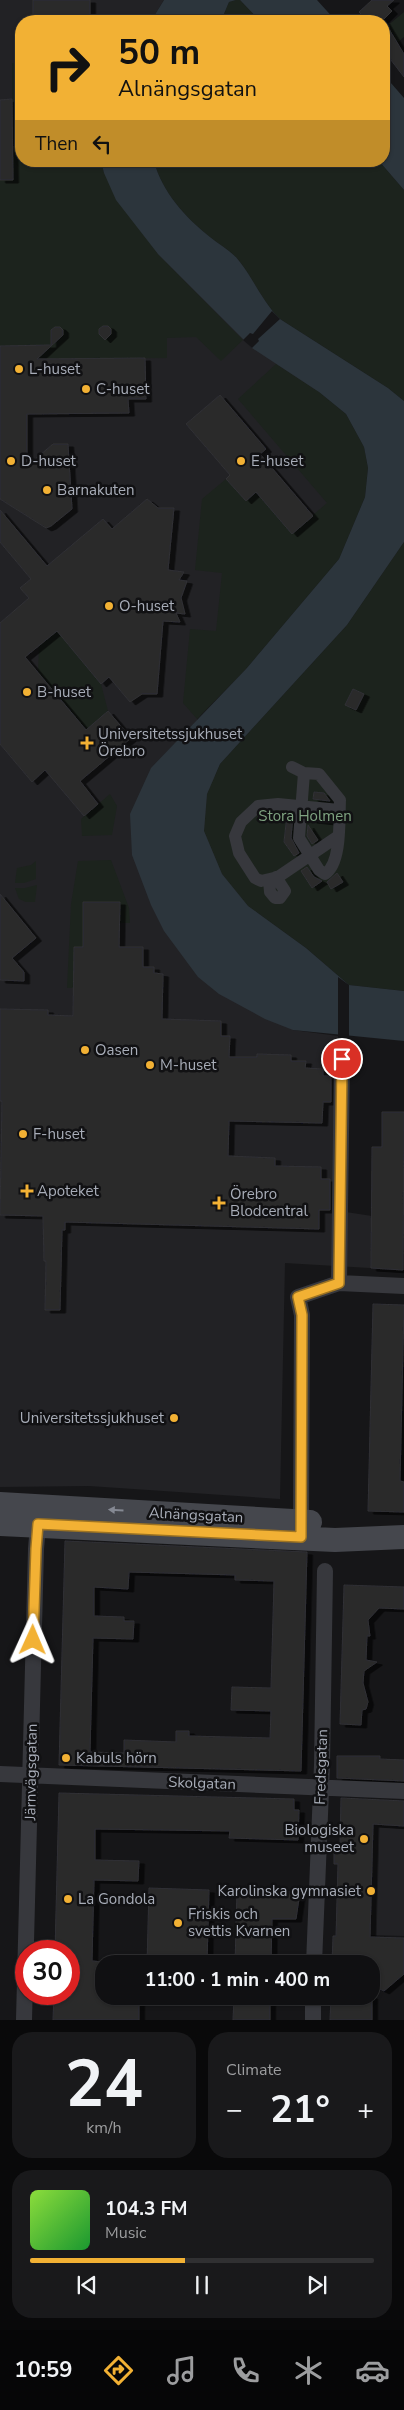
<!DOCTYPE html>
<meta charset="utf-8">
<style>
:root{--surface:#101012;--page:#19191b;--text:#f1f3f6;--muted:#9c9d9f;--line:#303032;--accent:#f2b134}
body{margin:0;font-family:"Nunito Sans",sans-serif;background:var(--page);color:var(--text);height:100vh;display:flex;flex-direction:column;font-size:19px;white-space:nowrap}
*{box-sizing:border-box;margin:0}
p{font-size:16px;color:var(--muted)}
.icon{flex:none;width:28px;height:28px;fill:none;stroke:currentColor;stroke-width:2;stroke-linecap:round;stroke-linejoin:round}
.map{position:relative;height:2020px;overflow:hidden}
.details{display:flex;flex-direction:column;gap:12px;padding:12px;background:#09090a;flex:1}
.details>*{flex:none}
.top-card{position:absolute;left:15px;top:15px;width:375px;height:152px;border-radius:20px;box-shadow:0 1px 4px #0004,0 0 0 1px var(--line);background:#f2b134;color:#111;overflow:hidden}
.speed{position:absolute;left:15px;top:1940px;display:flex;gap:10px;font-size:25px;font-weight:700;text-align:center}
.speed>*{display:grid;place-content:center;width:65px;height:65px;border-radius:50%;background:var(--surface);box-shadow:0 1px 4px #0004,0 0 0 1px var(--line);line-height:1}
.speed .limit{border:8px solid #d22;background:#fff;color:#111}
.pin{position:absolute;display:grid;place-items:center;width:42px;height:42px;color:#fff;margin:-21px;border:2px solid #fff;border-radius:50%;box-shadow:0 1px 5px #0007}
.me{position:absolute;width:55px;margin:-28px;rotate:1deg;stroke-linejoin:round;filter:drop-shadow(0 0 4px #0008)}
.turn{display:flex;align-items:center;gap:18px;height:105px;padding:0 20px;font-size:22px}
.turn .icon{width:65px;height:65px;stroke-width:2.5}
.turn b{display:block;font-size:35px;line-height:42px}
.then{display:flex;align-items:center;height:48px;padding:0 20px;background:#0003;gap:10px;font-size:19px}
.big{font-size:38px;font-weight:700;line-height:1.1}
.details .tile{flex:1;display:flex;flex-direction:column;justify-content:center;gap:8px;min-width:0;padding:0 18px;border-radius:20px;background:var(--page)}
.details .dial{align-items:center;gap:0}
.dial b{font-size:65px;line-height:1}
.song{display:flex;align-items:center;gap:15px}
.cover{width:60px;height:60px;border-radius:8px;background:linear-gradient(135deg,hsl(90 70% 55%),hsl(130 70% 35%))}
.played{height:5px;border-radius:2px;background:linear-gradient(90deg,var(--accent) 45%,var(--line) 45%)}
.keys{display:flex;justify-content:space-around;direction:ltr}
.heat{display:flex;justify-content:space-between;align-items:center;font-size:28px;direction:ltr}
.details .tiles{flex:1;display:grid;gap:12px;grid-template-columns:1fr 1fr}
.tile:last-child{grid-column:span 2}
.trip{position:absolute;left:95px;top:1955px;width:285px;height:50px;border-radius:20px;background:var(--surface);box-shadow:0 1px 4px #0004,0 0 0 1px var(--line);font-weight:700;line-height:50px;text-align:center}
.menu{display:flex;height:80px;justify-content:space-around;align-items:center;background:#060607;color:var(--muted)}
.menu .icon{width:35px;height:35px}
.menu .on{color:var(--accent)}
.menu b{font-size:22px;color:var(--text)}
.map>svg:first-child{display:block}
</style>
<div class="map">
<svg width="404" height="2020" viewBox="0 0 404 2020">
<defs>
<filter id="shadow"><feDropShadow dx="5.5" dy="3" stdDeviation="0" flood-color="#0009"/></filter>
</defs>
<rect width="100%" height="100%" fill="#161618"/>
<path fill="#222225" d="M0,0H164L151,21H21V161H101L104,173L319,392L364,447L246,669L197,719L293,1030L338,1036L333,1210L372,1216H404V1270L285,1263L280,1499L89,1486L0,1487Z
M341,1799L404,1801V1936L336,1934L338,1864H334V1844H340Z"/>
<path fill="#1c231d" d="M236,0H240L260,21H221L229,2Z
M404,12V37L397,43L386,27Z
M12,63H21V161H101L104,173L158,254L243,340L221,361L196,337L167,338V358L37,359V345L0,346V180H13Z
M154,161H379L404,190V401L388,388L280,319C263,302 254,280 240,262C233,252 220,245 210,237C186,218 162,192 154,161Z
M276,364L319,392L346,414L364,447L368,468L365,497L339,559L246,669L197,719L183,703L190,629L216,631L222,573L195,570L202,499L226,479L246,501L256,492L292,533L327,503L238,399Z
M404,542V991L349,985L306,948L248,906L222,874L204,831L207,794L220,764L347,625Z
M57,631L101,684L108,711L86,730L38,673L39,646Z
M110,794L117,806L112,835L82,836L81,819Z
M111,860L129,908L130,923H120V902H84L83,947L74,988H67L71,904L78,861Z
M36,861V879L24,883H15L17,868L31,865Z
M37,885L35,902H26L19,899L15,888H25Z"/>
<path fill="#2c353c" d="M164,0H236L229,2L221,21H151Z
M240,0H317L336,21H260Z
M384,75L404,98V190L379,161H384Z
M101,161H154C162,192 186,218 210,237C220,245 233,252 240,262C254,280 263,302 280,319L388,388L404,401V542L347,625L220,764L207,794L204,831L222,874L248,906L306,948L349,985L404,991V1041L293,1030L265,1019L219,994L198,977L164,931L151,905L132,855L130,814L151,768L246,669L339,559L365,497L368,468L364,447L346,414L319,392L252,348L158,254L116,200L104,173Z"/>
<path fill="#161618" d="M272,311L280,319L258,339L259,341L252,348L243,340L250,333L253,334Z
M338,977L349,985V1037L338,1036Z"/>
<path fill="#29292c" stroke="#303034" fill-rule="evenodd" filter="url(#shadow)" d="M33,0H90V21H33Z
M372,0H394L387,6L392,11L382,21H368L359,12Z
M384,21L404,54V77L384,51Z
M12,99L13,180H0V100Z
M103,326H108L111,329V334L105,340L99,334V329Z
M55,327H60L63,330V335L37,359L145,358L146,399H128L129,413L27,414V466L53,444H68L72,509L51,526L46,528L0,499V346L51,345V330Z
M220,395L266,449L260,454L313,516L292,534L256,492L246,501L226,479L230,475L186,424Z
M147,499L158,508H174L168,570L184,572L179,580L187,581L181,598L185,614L176,613L180,622L163,621L157,694H142L130,702L109,677L101,684L57,631L25,657L86,730L108,711L131,738L80,781L98,804L84,816L45,770L32,782L0,744V623L29,598L20,588L31,579L0,542V510L47,566L103,519L112,529Z
M353,689L364,694L356,710L345,705Z
M314,792L324,793L330,801L313,799Z
M287,815H293L291,838L299,853L294,856L284,842Z
M312,815L330,817V822L311,820Z
M308,825L318,840L312,844L307,836Z
M307,867L314,877L322,881L312,888L301,871Z
M337,873L343,882L331,889L327,882Z
M0,894L36,938L12,958L24,972V981L0,980Z
M83,902H120L119,947H143V967H154V973L163,974L162,1019L221,1021V1036H230L229,1057H257V1054L291,1055V1061H306L305,1068L323,1069V1076H331V1102H323L322,1123L229,1121L228,1156L275,1158V1166L321,1167V1179H330V1210H319V1229L65,1222V1230H62L60,1310H45L46,1261H44L43,1216L0,1215L2,1101H0V1009L48,1010V1015L73,1016L74,947H83Z
M382,1112H404L403,1270L371,1268L372,1147H382Z
M373,1304L404,1305L400,1481L404,1482V1512L368,1511Z
M65,1541L307,1552L301,1771L59,1765ZM129,1572L235,1575V1580L274,1581L271,1688L232,1687L231,1710L271,1711L270,1738L189,1736V1731H176V1742L124,1740V1753L90,1752L93,1638L133,1639L134,1621H124V1617L94,1616V1587L128,1589Z
M344,1585L404,1587V1609L379,1608L368,1620L370,1636H367L366,1660L377,1662L364,1671L363,1683L368,1702L366,1709L362,1710L361,1725L340,1724Z
M337,1756H380V1759L404,1760V1781L337,1778Z
M59,1793L294,1799V1810H299L298,1840L229,1838L230,1831L95,1829V1860L139,1861L138,1881L94,1880L92,1961L104,1962V1996H139V2020H53L54,1994H69V1951H55Z
M341,1798L404,1801V1826L373,1824L370,1937L404,1938V1974L384,1991L371,1985V1964H332L333,1936H336L338,1864H334V1844H340Z
M149,1888L209,1890L207,1964H147Z
M237,1890L300,1892L296,1919H272L271,1964H235Z
M234,1996H270V2020H233Z
M331,1996H372V2020H330Z"/>
<g fill="none" stroke-linecap="round" stroke-linejoin="round">
<path stroke="#37383d" stroke-width="12" d="M292,767L304,773L319,774L340,800C339,819 342,863 325,874L319,870L299,838L304,773
M337,837L278,877L261,881L255,878L239,853L235,836L241,822L258,806L278,804L339,810
M269,880L270,892L275,898H280L285,891L276,877"/>
<path stroke="#37383d" stroke-width="16" d="M339,1283L342,1059
M301,1521L302,1315L298,1297L339,1283L404,1286
M0,1774L404,1791
M314,1964L322,1765L325,1571
M24,2020L36,1549L38,1525
M313,2020V1996"/>
<path stroke="#45474d" stroke-width="24" d="M0,1504L310,1522
M0,1524L335,1540L404,1537"/>
</g>
<defs><path id="oneway-solid" d="M-6-.8H1V-3.2L6.5 0L1 3.2V.8H-6Z" transform="scale(1.25)"/></defs>
<use fill="#858993" href="#oneway-solid" transform="translate(116 1510) rotate(-177)"/>
<g fill="none" stroke-linecap="round" stroke-linejoin="round">
<g stroke="#9d7322" stroke-width="12">
<path id="route" d="M33,1640L36,1549L38,1524L301,1537L302,1315L298,1297L339,1283L342,1059"/>
</g>
<use href="#route" stroke="#f2b134" stroke-width="9"/>
</g>
<g fill="#f2b134" stroke="#111113" stroke-width="2">
<circle cx="19" cy="369" r="5"/>
<circle cx="86" cy="389" r="5"/>
<circle cx="11" cy="461" r="5"/>
<circle cx="241" cy="461" r="5"/>
<circle cx="47" cy="490" r="5"/>
<circle cx="109" cy="606" r="5"/>
<circle cx="27" cy="692" r="5"/>
<path d="M84.5 735.5h5v5h5v5h-5v5h-5v-5h-5v-5h5z"/>
<circle cx="85" cy="1050" r="5"/>
<circle cx="150" cy="1065" r="5"/>
<circle cx="23" cy="1134" r="5"/>
<path d="M24.5 1183.5h5v5h5v5h-5v5h-5v-5h-5v-5h5z"/>
<path d="M216.5 1195.5h5v5h5v5h-5v5h-5v-5h-5v-5h5z"/>
<circle cx="174" cy="1418" r="5"/>
<circle cx="66" cy="1758" r="5"/>
<circle cx="364" cy="1839" r="5"/>
<circle cx="371" cy="1891" r="5"/>
<circle cx="68" cy="1899" r="5"/>
<circle cx="178" cy="1923" r="5"/>
</g>
<g text-anchor="middle" stroke-width="5" stroke-linejoin="round" paint-order="stroke">
<g font-size="15" fill="#a8adb8" stroke="#111113" text-anchor="start">
<text x="29" y="374">L-huset</text>
<text x="96" y="394">C-huset</text>
<text x="21" y="466">D-huset</text>
<text x="251" y="466">E-huset</text>
<text x="57" y="495">Barnakuten</text>
<text x="119" y="611">O-huset</text>
<text x="37" y="697">B-huset</text>
<text x="98" y="739">Universitetssjukhuset<tspan x="98" dy="17">Örebro</tspan></text>
<text x="95" y="1055">Oasen</text>
<text x="160" y="1070">M-huset</text>
<text x="33" y="1139">F-huset</text>
<text x="37" y="1196">Apoteket</text>
<text x="230" y="1199">Örebro<tspan x="230" dy="17">Blodcentral</tspan></text>
<text x="164" y="1423" text-anchor="end">Universitetssjukhuset</text>
<text x="76" y="1763">Kabuls hörn</text>
<text x="354" y="1835" text-anchor="end">Biologiska<tspan x="354" dy="17">museet</tspan></text>
<text x="361" y="1896" text-anchor="end">Karolinska gymnasiet</text>
<text x="78" y="1904">La Gondola</text>
<text x="188" y="1919">Friskis och<tspan x="188" dy="17">svettis Kvarnen</tspan></text>
</g>
<g font-size="15" fill="#7fa381" stroke="#111113">
<text x="305" y="821">Stora Holmen</text>
</g>
<g font-size="15" fill="#a8adb8" stroke="#111113">
<text transform="translate(196 1515) rotate(3)" y="5">Alnängsgatan</text>
<text transform="translate(321 1767) rotate(-88)" y="5">Fredsgatan</text>
<text transform="translate(31 1772) rotate(-89)" y="5">Järnvägsgatan</text>
<text transform="translate(202 1783) rotate(2)" y="5">Skolgatan</text>
</g>
</g>
</svg>
<div class="speed"><div class="limit">30</div></div>
<div class="pin" style="left:342px;top:1059px;background:#d93025"><svg class="icon" aria-label="arrive" viewBox="0 0 24 24"><path d="M6 21V4h12l-3 4 3 4H6"/></svg></div>
<svg class="me" style="left:33px;top:1640px" viewBox="-20 -20 40 40"><path d="M0-17L14 15 0 8-14 15z" fill="#f2b134" stroke="#fff" stroke-width="4"/></svg>
<div class="trip">11:00 · 1 min · 400 m</div>
<div class="top-card">
<div class="turn"><svg class="icon" aria-label="right" viewBox="0 0 24 24"><path d="M7 20v-9h11M14 6l5 5-5 5"/></svg><div><b>50 m</b>Alnängsgatan</div></div>
<div class="then">Then<svg class="icon" aria-label="left" viewBox="0 0 24 24"><path d="M17 20v-9H6M10 6l-5 5 5 5"/></svg></div>
</div>
</div>
<section class="details">
<div class="tiles">
<div class="tile dial"><b>24</b><p>km/h</p></div>
<div class="tile"><p>Climate</p>
<div class="heat"><a>−</a><b class="big">21°</b><a>+</a></div>
</div>
<div class="tile">
<div class="song"><i class="cover"></i><div><b>104.3 FM</b><p>Music</p></div></div>
<div class="played"></div>
<div class="keys"><svg class="icon" aria-label="previous" viewBox="0 0 24 24"><path d="M18 5L8 12l10 7zM5 5v14"/></svg><svg class="icon" aria-label="pause" viewBox="0 0 24 24"><path d="M8 5v14M16 5v14"/></svg><svg class="icon" aria-label="next" viewBox="0 0 24 24"><path d="M6 5l10 7-10 7zM19 5v14"/></svg></div>
</div>
</div>
</section>
<nav class="menu">
<b>10:59</b>
<svg class="icon on" aria-label="directions" viewBox="0 0 24 24"><path d="M12 3l9 9-9 9-9-9zM9 14v-3h6M13 9l2 2-2 2"/></svg>
<svg class="icon" aria-label="music" viewBox="0 0 24 24"><path d="M9 18V5l10-2v13"/><circle cx="6" cy="18" r="3"/><circle cx="16" cy="16" r="3"/></svg>
<svg class="icon" aria-label="phone" viewBox="0 0 24 24"><path d="M5 4h4l2 5-3 2q2 4 5 5l2-3 5 2v4C11 20 4 13 5 4z"/></svg>
<svg class="icon" aria-label="climate" viewBox="0 0 24 24"><path d="M12 3v18M4 7l16 10M4 17L20 7"/></svg>
<svg class="icon" aria-label="car" viewBox="0 0 24 24"><path d="M5 17H2v-5l4-1 3-4h7l3 4 3 1v5h-3M9 17h6M6 11h13"/><circle cx="7" cy="17" r="2"/><circle cx="17" cy="17" r="2"/></svg>
</nav>
